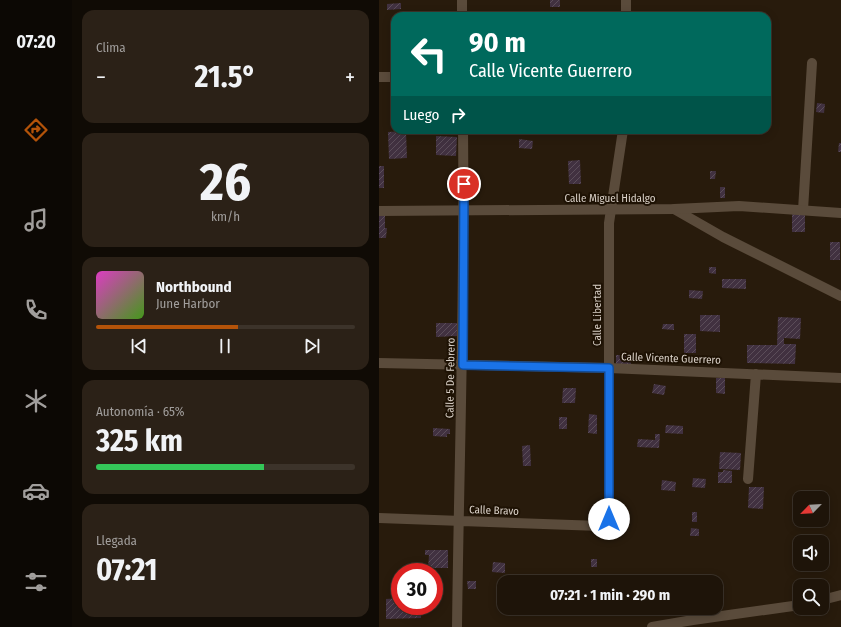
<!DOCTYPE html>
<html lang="es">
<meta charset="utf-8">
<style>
:root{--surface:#1e1409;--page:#2b2117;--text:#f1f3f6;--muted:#a19e9c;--line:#3c332a;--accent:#b45309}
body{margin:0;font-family:"Fira Sans Condensed",sans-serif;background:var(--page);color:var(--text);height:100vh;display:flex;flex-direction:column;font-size:15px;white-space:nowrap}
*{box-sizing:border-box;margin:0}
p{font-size:13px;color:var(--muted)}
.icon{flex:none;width:22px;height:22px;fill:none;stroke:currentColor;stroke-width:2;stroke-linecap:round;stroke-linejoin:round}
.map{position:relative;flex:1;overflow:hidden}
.panel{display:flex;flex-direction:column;gap:10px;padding:10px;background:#100b05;width:307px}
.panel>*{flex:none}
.guide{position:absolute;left:12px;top:12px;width:380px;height:122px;border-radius:12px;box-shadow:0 2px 10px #0003,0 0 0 1px var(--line);background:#00695c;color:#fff;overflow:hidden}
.needle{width:26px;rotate:245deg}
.controls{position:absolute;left:414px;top:491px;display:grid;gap:8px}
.controls a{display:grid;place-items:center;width:36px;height:36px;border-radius:8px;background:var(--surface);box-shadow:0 2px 10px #0003,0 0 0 1px var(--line);font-size:20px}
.speed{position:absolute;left:12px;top:563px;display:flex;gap:8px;font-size:20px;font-weight:700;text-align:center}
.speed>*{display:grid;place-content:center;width:52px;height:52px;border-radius:50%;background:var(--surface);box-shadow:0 2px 10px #0003,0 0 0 1px var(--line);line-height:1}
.speed .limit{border:6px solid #d22;background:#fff;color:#111}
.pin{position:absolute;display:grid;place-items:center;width:34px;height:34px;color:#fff;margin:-17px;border:2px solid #fff;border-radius:50%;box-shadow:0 1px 4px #0007}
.me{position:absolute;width:44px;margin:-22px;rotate:0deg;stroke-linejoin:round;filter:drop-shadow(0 0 3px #0008)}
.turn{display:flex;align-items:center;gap:14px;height:84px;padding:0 12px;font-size:18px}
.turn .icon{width:52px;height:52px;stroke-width:2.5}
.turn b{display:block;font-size:28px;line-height:34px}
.then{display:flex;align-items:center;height:38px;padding:0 12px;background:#0003;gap:8px;font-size:15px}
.big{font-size:30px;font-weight:700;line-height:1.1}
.panel .widget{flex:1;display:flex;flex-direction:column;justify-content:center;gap:6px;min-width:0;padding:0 14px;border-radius:12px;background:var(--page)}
.panel .dial{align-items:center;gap:0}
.dial b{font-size:52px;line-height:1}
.song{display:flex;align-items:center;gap:12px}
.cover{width:48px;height:48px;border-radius:6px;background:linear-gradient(135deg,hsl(310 70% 55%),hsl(100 70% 35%))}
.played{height:4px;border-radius:2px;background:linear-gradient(90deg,var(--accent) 55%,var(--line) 55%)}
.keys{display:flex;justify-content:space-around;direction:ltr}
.heat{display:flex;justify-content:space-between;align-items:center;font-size:22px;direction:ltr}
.charge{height:6px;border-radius:3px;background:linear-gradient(90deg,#34c759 65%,var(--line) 0)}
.trip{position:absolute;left:118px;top:575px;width:226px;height:40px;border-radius:12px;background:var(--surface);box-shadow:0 2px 10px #0003,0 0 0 1px var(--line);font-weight:700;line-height:40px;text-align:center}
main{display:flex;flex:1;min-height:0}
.menu{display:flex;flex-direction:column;width:72px;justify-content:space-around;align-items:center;background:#0c0804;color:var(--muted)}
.menu .icon{width:28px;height:28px}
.menu .active{color:var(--accent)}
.menu b{font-size:18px;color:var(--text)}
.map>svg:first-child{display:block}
</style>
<main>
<nav class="menu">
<b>07:20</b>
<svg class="icon active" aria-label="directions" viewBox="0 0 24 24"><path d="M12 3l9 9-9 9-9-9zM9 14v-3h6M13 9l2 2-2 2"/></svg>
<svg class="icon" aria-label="music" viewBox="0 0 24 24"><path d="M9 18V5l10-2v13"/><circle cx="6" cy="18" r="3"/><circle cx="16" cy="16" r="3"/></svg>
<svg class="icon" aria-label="phone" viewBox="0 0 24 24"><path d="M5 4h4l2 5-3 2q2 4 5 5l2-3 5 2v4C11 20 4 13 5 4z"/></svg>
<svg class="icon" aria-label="climate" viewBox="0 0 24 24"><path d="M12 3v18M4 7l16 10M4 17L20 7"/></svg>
<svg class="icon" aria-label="car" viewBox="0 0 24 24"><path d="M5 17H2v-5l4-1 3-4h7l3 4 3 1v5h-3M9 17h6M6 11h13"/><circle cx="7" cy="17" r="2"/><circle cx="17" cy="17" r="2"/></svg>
<svg class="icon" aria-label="filters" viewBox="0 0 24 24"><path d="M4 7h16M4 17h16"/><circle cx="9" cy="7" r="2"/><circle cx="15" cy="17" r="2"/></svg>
</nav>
<section class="panel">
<div class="widget"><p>Clima</p>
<div class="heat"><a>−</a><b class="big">21.5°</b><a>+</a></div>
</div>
<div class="widget dial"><b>26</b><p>km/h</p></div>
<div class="widget">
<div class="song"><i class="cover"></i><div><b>Northbound</b><p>June Harbor</p></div></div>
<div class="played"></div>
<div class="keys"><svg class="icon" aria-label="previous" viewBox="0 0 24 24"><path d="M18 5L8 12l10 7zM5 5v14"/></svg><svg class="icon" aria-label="pause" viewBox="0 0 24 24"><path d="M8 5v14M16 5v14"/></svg><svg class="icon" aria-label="next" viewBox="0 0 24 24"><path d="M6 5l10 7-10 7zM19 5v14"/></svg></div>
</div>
<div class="widget"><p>Autonomía · 65%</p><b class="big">325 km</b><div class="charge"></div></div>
<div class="widget"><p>Llegada</p><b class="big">07:21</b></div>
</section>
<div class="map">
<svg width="462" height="627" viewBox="0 0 462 627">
<defs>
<pattern id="building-hatch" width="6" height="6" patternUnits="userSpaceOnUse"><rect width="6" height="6" fill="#413140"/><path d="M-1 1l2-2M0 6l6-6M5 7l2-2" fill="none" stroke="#5c4e5a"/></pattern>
</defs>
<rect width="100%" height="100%" fill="#281b0c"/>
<path fill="url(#building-hatch)" d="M171,0H181V7H171Z
M22,3V9L8,10V4Z
M23,13L37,14V16H22Z
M12,84H16V103H12Z
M438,103L446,104L445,113L437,112Z
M27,131L28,158L10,159L9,132Z
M57,136L78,137L77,156L57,155Z
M140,139L154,141L153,149L140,148Z
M460,143H462V152H459Z
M201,160L202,184H190L189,161Z
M0,166H5V188H0Z
M331,171H337L336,179H331Z
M341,187H346V198H341Z
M0,214H6V228H8L7,238H0Z
M413,214L426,215V232H413Z
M451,242H461V260H451Z
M330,267H337V274L330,273Z
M343,279H367V289L343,288Z
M310,290L324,291L323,299L310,298Z
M321,315H341V332L321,331Z
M399,317L422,318L421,339L405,338V344H417L416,364L368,363V345H398Z
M57,323H78V336L57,337Z
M284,324H295V330L283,329Z
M305,334H317V353H305Z
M237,355H252V365H237Z
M337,378H346V394L337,393Z
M275,384L287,386L285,395L273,393Z
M184,388H197L196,403H183Z
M210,414L218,415V434L209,433Z
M180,417H188V429H180Z
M287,425L304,426V434L286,433Z
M54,428L71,429V434H68V437L54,436Z
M276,434H281L280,448L258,447L259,439L276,440Z
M151,445L152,466H144L143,446Z
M341,452L362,453L361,470L340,469Z
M344,470L353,471V483H339V472H344Z
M314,478L327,479L326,488L313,487Z
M283,480L297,482L296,491L282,490Z
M370,487H385L384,509L369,508Z
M313,512H318V522H313Z
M312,528L320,529V536H311Z
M46,550H69V568H49L50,555H46Z
M212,559H218V567H212Z
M114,562L126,563V573L113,572Z
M88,581H97V589H89Z
M21,598V606H42V618L7,619V599Z"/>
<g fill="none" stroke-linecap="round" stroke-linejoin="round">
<path stroke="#5a4b3b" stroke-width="10" d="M83,0V16
M247,16V0
M0,77H16
M295,209L344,237L462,296
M424,210L433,63
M0,363L230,368L462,378
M369,479L377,374
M0,518L221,526L229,525L230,519V223L244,130
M443,600L462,595
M78,627C80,461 86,296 84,130
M273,627L314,620L421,605"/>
<path stroke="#5a4b3b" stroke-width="10" d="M0,211L295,209L360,206L462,213"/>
</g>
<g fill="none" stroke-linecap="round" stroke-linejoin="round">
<g stroke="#114b97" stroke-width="10">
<path id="route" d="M85,184L84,365L230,368V519"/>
</g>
<use href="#route" stroke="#1a73e8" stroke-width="7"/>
</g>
<g text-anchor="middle" stroke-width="4" stroke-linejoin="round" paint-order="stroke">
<g font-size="11" fill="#d9d0c7" stroke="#1e1204">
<text x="231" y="202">Calle Miguel Hidalgo</text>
<text transform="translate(218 315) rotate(-90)" y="4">Calle Libertad</text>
<text transform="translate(292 358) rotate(2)" y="4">Calle Vicente Guerrero</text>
<text transform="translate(71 378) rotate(-89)" y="4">Calle 5 De Febrero</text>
<text transform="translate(115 510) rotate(2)" y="4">Calle Bravo</text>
</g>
</g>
</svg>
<div class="controls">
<a><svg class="needle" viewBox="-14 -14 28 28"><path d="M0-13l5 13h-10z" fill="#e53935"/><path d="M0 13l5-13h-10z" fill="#a19e9c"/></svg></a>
<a><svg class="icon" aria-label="sound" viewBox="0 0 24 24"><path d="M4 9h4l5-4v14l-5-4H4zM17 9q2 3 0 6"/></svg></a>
<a><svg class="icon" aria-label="search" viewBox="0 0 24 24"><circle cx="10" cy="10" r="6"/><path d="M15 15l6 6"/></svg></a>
</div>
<div class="speed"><div class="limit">30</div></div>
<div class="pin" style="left:85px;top:184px;background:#d93025"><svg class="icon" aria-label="arrive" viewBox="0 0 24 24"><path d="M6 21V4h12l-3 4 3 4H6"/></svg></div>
<svg class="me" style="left:230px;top:519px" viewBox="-20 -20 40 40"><circle r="19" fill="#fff"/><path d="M0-13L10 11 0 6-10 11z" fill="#1a73e8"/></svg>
<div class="trip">07:21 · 1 min · 290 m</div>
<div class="guide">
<div class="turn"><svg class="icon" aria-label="left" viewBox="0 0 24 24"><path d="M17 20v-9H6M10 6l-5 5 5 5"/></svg><div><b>90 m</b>Calle Vicente Guerrero</div></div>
<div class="then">Luego<svg class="icon" aria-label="right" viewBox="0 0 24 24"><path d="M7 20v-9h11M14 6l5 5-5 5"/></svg></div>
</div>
</div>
</main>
